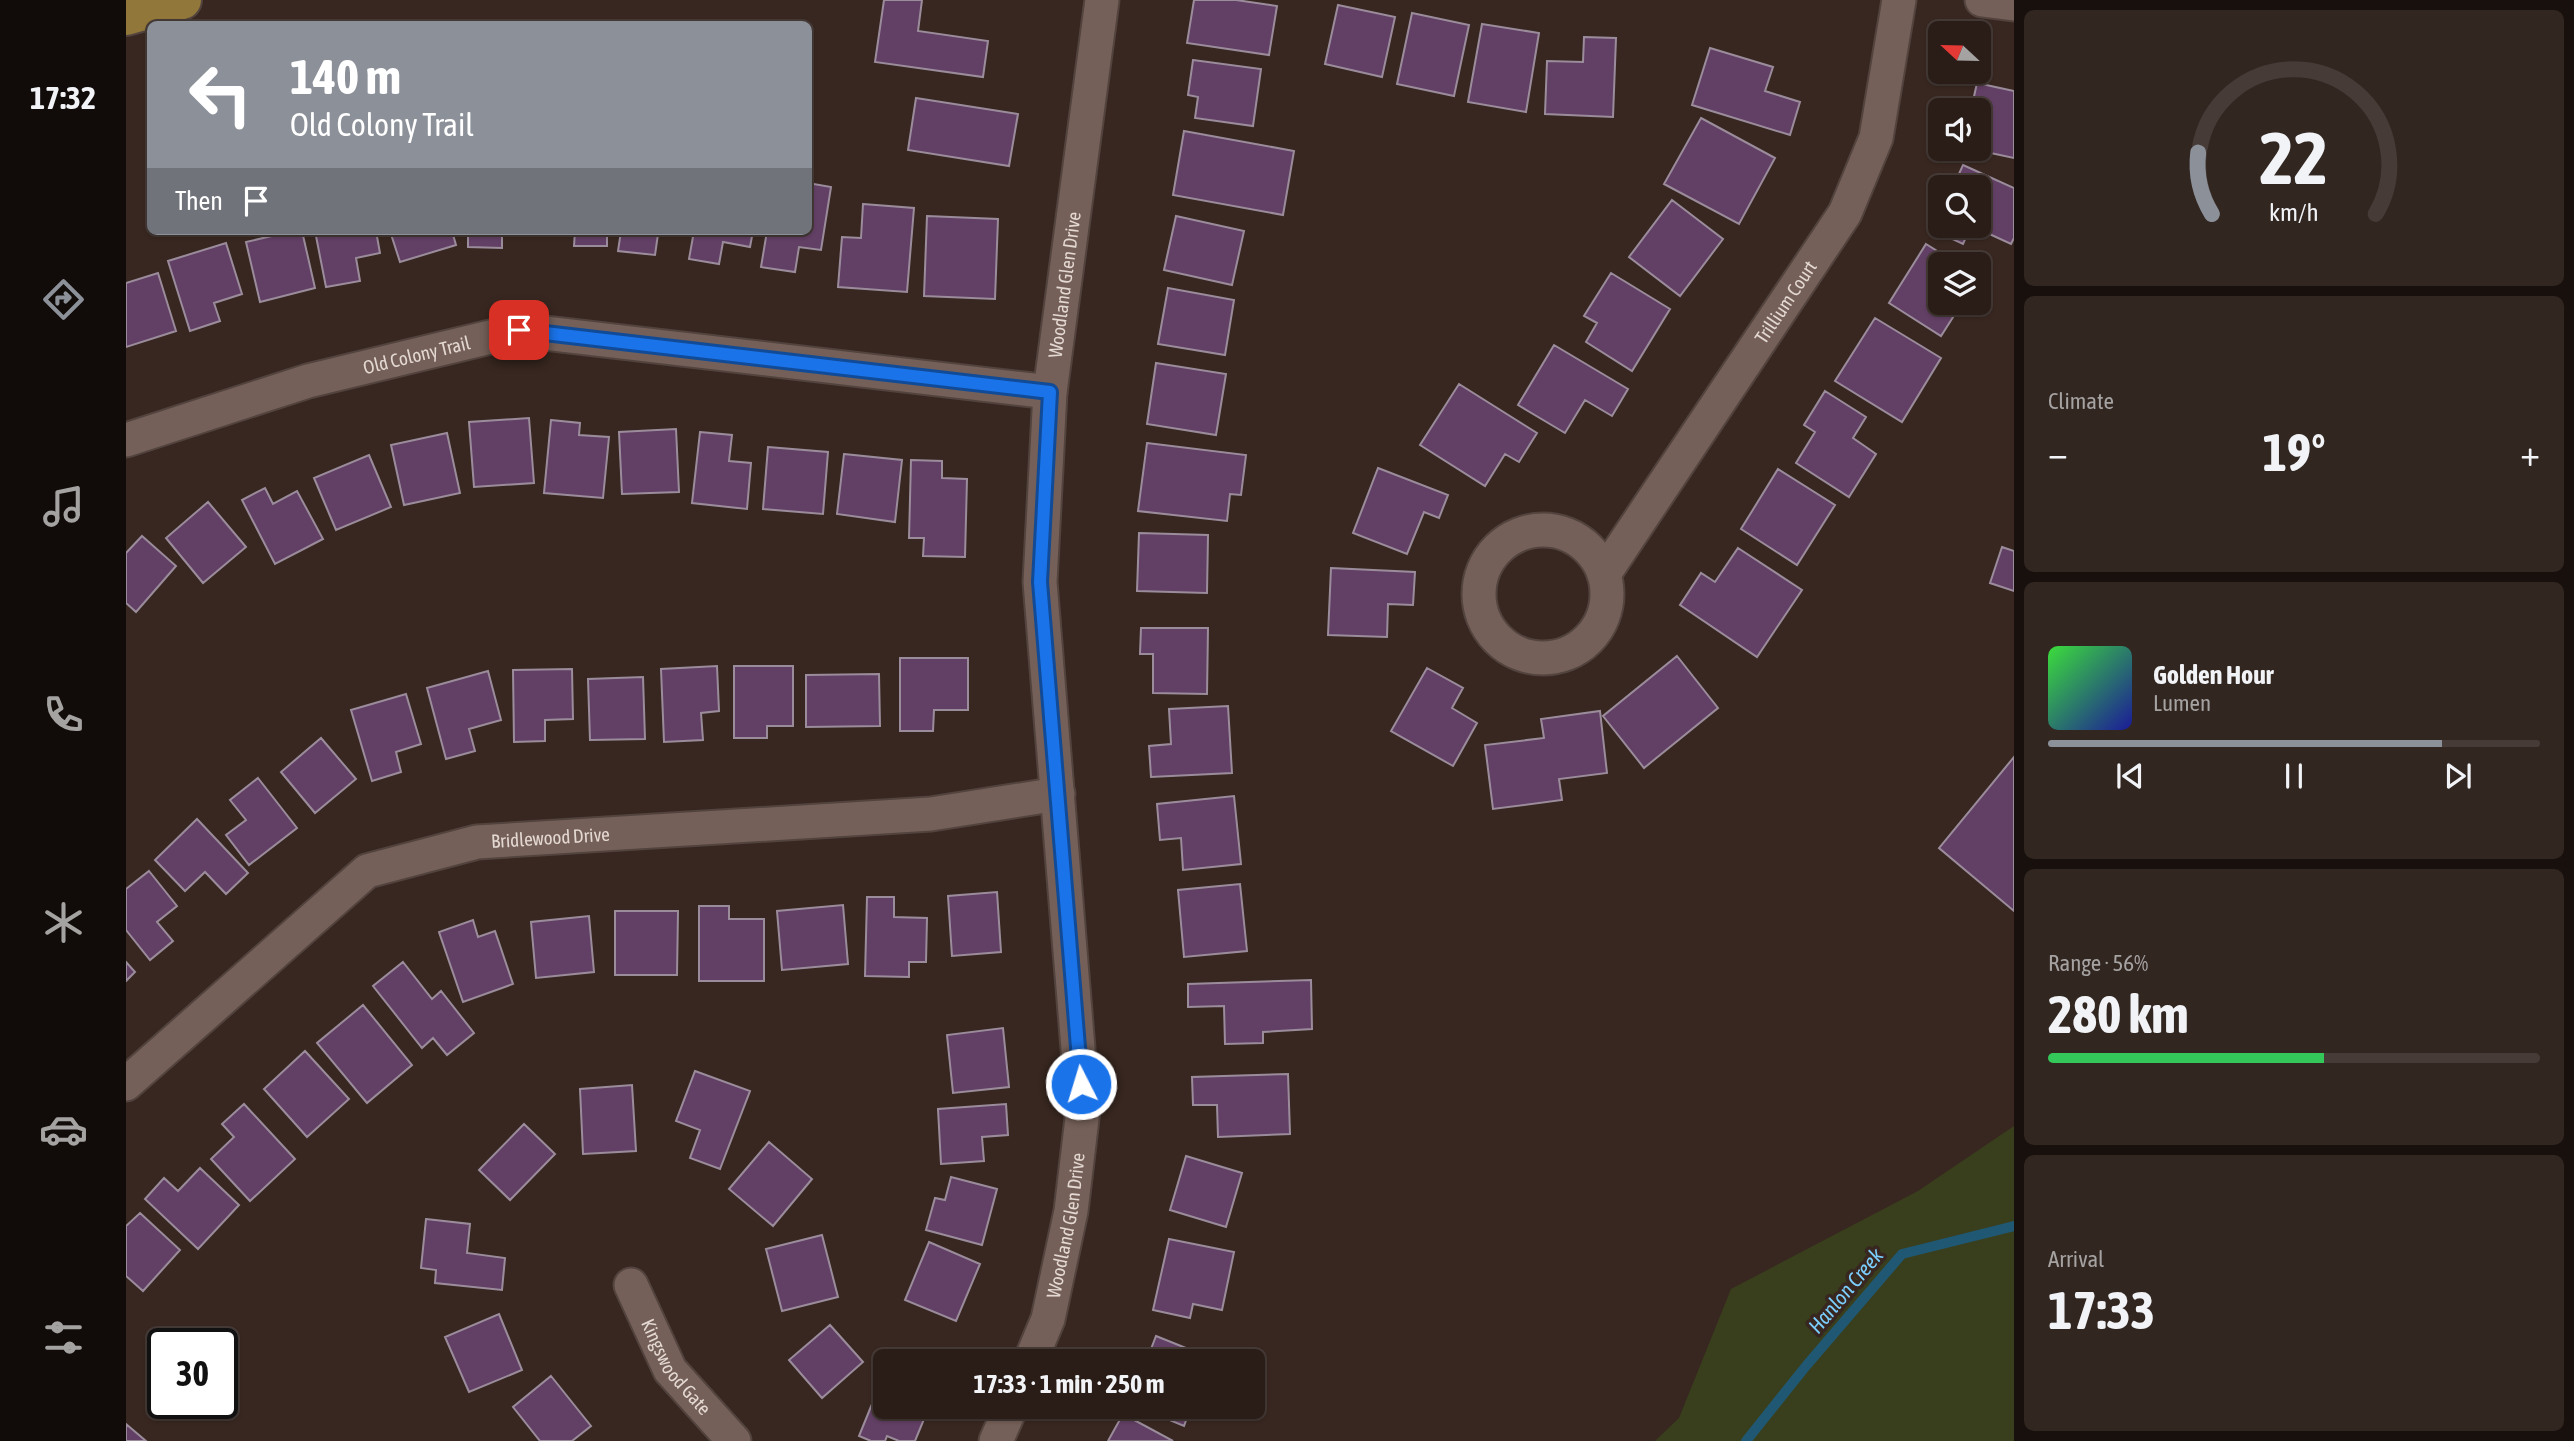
<!DOCTYPE html>
<meta charset="utf-8">
<style>
:root{--surface:#2a1d18;--page:#322621;--text:#f1f3f6;--muted:#a5a2a2;--line:#463b37;--accent:#8c9099}
body{margin:0;font-family:"Asap Condensed",sans-serif;background:var(--page);color:var(--text);height:100vh;display:flex;flex-direction:column;font-size:26px;white-space:nowrap}
*{box-sizing:border-box;margin:0}
p{font-size:23px;color:var(--muted)}
.icon{flex:none;width:38px;height:38px;fill:none;stroke:currentColor;stroke-width:2;stroke-linecap:round;stroke-linejoin:round}
.map{position:relative;flex:1;overflow:hidden}
.side{display:flex;flex-direction:column;gap:10px;padding:10px;background:#17100d;width:560px}
.side>*{flex:none}
.hud{position:absolute;left:21px;top:21px;width:665px;height:214px;border-radius:10px;box-shadow:0 2px 5px #0004,0 0 0 2px var(--line);background:#8c9099;color:#fff;overflow:hidden}
.needle{width:46px;rotate:292deg}
.fabs{position:absolute;left:1802px;top:21px;display:grid;gap:14px}
.fabs a{display:grid;place-items:center;width:63px;height:63px;border-radius:10px;background:var(--surface);box-shadow:0 2px 5px #0004,0 0 0 2px var(--line);font-size:35px}
.speed{position:absolute;left:21px;top:1328px;display:flex;gap:14px;font-size:35px;font-weight:700;text-align:center}
.speed>*{display:grid;place-content:center;width:91px;height:91px;border-radius:50%;background:var(--surface);box-shadow:0 2px 5px #0004,0 0 0 2px var(--line);line-height:1}
.speed .limit{border:4px solid #111;border-radius:10px;background:#fff;color:#111}
.pin{position:absolute;display:grid;place-items:center;width:60px;height:60px;color:#fff;margin:-30px;border-radius:14px;box-shadow:0 4px 10px #0006}
.me{position:absolute;width:77px;margin:-38px;rotate:355deg;stroke-linejoin:round;filter:drop-shadow(0 0 5px #0008)}
.turn{display:flex;align-items:center;gap:24px;height:147px;padding:0 28px;font-size:32px}
.turn .icon{width:91px;height:91px;stroke-width:2.5}
.turn b{display:block;font-size:49px;line-height:60px}
.then{display:flex;align-items:center;height:66px;padding:0 28px;background:#0003;gap:14px;font-size:26px}
.big{font-size:52px;font-weight:700;line-height:1.1}
.side .widget{flex:1;display:flex;flex-direction:column;justify-content:center;gap:10px;min-width:0;padding:0 24px;border-radius:10px;background:var(--page)}
.side .dial{align-items:center;gap:0}
.dial svg{height:182px;overflow:visible;fill:none;stroke:var(--line);stroke-width:7;stroke-linecap:round;text-anchor:middle}
.dial text{fill:var(--text);stroke:none}
.song{display:flex;align-items:center;gap:21px}
.cover{width:84px;height:84px;border-radius:10px;background:linear-gradient(135deg,hsl(120 70% 55%),hsl(240 70% 35%))}
.played{height:7px;border-radius:4px;background:linear-gradient(90deg,var(--accent) 80%,var(--line) 80%)}
.keys{display:flex;justify-content:space-around;direction:ltr}
.heat{display:flex;justify-content:space-between;align-items:center;font-size:38px;direction:ltr}
.charge{height:10px;border-radius:5px;background:linear-gradient(90deg,#34c759 56%,var(--line) 0)}
.trip{position:absolute;left:747px;top:1349px;width:392px;height:70px;border-radius:10px;background:var(--surface);box-shadow:0 2px 5px #0004,0 0 0 2px var(--line);font-weight:700;line-height:70px;text-align:center}
main{display:flex;flex:1;min-height:0}
.menu{display:flex;flex-direction:column;width:126px;justify-content:space-around;align-items:center;background:#110c0a;color:var(--muted)}
.menu .icon{width:49px;height:49px}
.menu .current{color:var(--accent)}
.menu b{font-size:32px;color:var(--text)}
.map>svg:first-child{display:block}
</style>
<main>
<nav class="menu">
<b>17:32</b>
<svg class="icon current" aria-label="directions" viewBox="0 0 24 24"><path d="M12 3l9 9-9 9-9-9zM9 14v-3h6M13 9l2 2-2 2"/></svg>
<svg class="icon" aria-label="music" viewBox="0 0 24 24"><path d="M9 18V5l10-2v13"/><circle cx="6" cy="18" r="3"/><circle cx="16" cy="16" r="3"/></svg>
<svg class="icon" aria-label="phone" viewBox="0 0 24 24"><path d="M5 4h4l2 5-3 2q2 4 5 5l2-3 5 2v4C11 20 4 13 5 4z"/></svg>
<svg class="icon" aria-label="climate" viewBox="0 0 24 24"><path d="M12 3v18M4 7l16 10M4 17L20 7"/></svg>
<svg class="icon" aria-label="car" viewBox="0 0 24 24"><path d="M5 17H2v-5l4-1 3-4h7l3 4 3 1v5h-3M9 17h6M6 11h13"/><circle cx="7" cy="17" r="2"/><circle cx="17" cy="17" r="2"/></svg>
<svg class="icon" aria-label="filters" viewBox="0 0 24 24"><path d="M4 7h16M4 17h16"/><circle cx="9" cy="7" r="2"/><circle cx="15" cy="17" r="2"/></svg>
</nav>
<div class="map">
<svg width="1888" height="1441" viewBox="0 0 1888 1441">
<rect width="100%" height="100%" fill="#382720"/>
<path fill="#393f1c" d="M1888,1126V1441H1529L1553,1418L1605,1289L1792,1191Z"/>
<g fill="none" stroke-linecap="round" stroke-linejoin="round">
<path stroke="#205874" stroke-width="10" d="M1620,1441L1680,1366L1776,1254L1888,1226"/>
</g>
<path fill="#623f64" stroke="#9b8c9c" stroke-width="2" d="M758,0H796L792,31L862,41L857,77L749,62Z
M1068,0H1110L1151,6L1143,55L1061,43Z
M1212,5L1269,17L1256,77L1199,64Z
M1286,13L1343,25L1328,96L1271,84Z
M1356,24L1413,33L1400,112L1342,102Z
M1458,37L1490,38L1487,117L1419,114L1421,61L1457,62Z
M1584,48L1647,67L1639,91L1674,102L1664,135L1566,105Z
M1067,60L1135,69L1127,126L1069,118L1072,97L1062,95Z
M1851,83L1888,91V158L1846,149H1853V110H1845Z
M790,98L892,114L883,166L782,150Z
M1575,118L1649,158L1613,224L1538,184Z
M1058,131L1168,151L1157,215L1047,195Z
M1837,165L1888,188V238L1885,244L1846,226H1853V187H1827Z
M682,183L705,187L695,250L673,247L669,272L635,267L641,231H682Z
M1546,200L1597,239L1554,296L1503,257Z
M737,204L788,208L781,292L712,287L716,237L735,238Z
M1815,213V226H1845L1837,244L1807,230Z
M801,216L872,219L869,299L798,296Z
M1050,216L1118,231L1106,285L1038,270Z
M167,231H176L189,288L134,302L120,242Z
M189,231H250L254,253L230,258L234,281L200,287Z
M264,231H326L330,245L274,262Z
M342,231H376V248L342,247Z
M449,231H481V246H448Z
M495,231H549L548,236L532,234L529,255L492,251Z
M568,231H627L624,247L597,242L593,264L563,259Z
M100,243L116,294L88,303L94,321L64,331L42,261Z
M1800,244L1832,264H1815V303H1836L1815,336L1763,303Z
M32,273L50,331L0,347V283Z
M1485,273L1544,309L1506,371L1460,342L1471,323L1458,316Z
M1042,288L1108,300L1099,355L1032,344Z
M1749,318L1815,358L1776,422L1709,381Z
M1428,345L1502,389L1486,416L1459,400L1439,433L1392,405Z
M1030,363L1100,374L1090,435L1021,424Z
M1333,384L1411,433L1393,462L1379,454L1359,486L1294,445Z
M1699,391L1740,417L1727,438L1750,454L1723,497L1670,463L1689,432L1678,425Z
M403,418L408,483L348,487L343,422Z
M425,420L454,423L453,435L483,437L477,498L418,493Z
M550,429L553,492L496,494L493,432Z
M574,432L606,435L603,461L625,463L621,509L566,503Z
M321,433L334,493L278,505L265,445Z
M1021,443L1120,455L1115,495L1104,494L1101,521L1012,511Z
M642,447L702,452L697,514L637,509Z
M718,454L776,460L769,522L711,514Z
M243,455L265,507L210,530L188,478Z
M785,460L816,461V478L841,479L839,557L797,556L798,538H783Z
M1252,468L1322,495L1313,518L1298,512L1281,554L1227,533Z
M1652,469L1709,505L1671,565L1615,529Z
M139,488L147,504L171,491L197,539L149,564L116,500Z
M82,502L120,547L77,583L40,538Z
M1013,533L1082,535L1081,593L1011,591Z
M16,536L50,566L10,612L0,603V553Z
M1876,547L1888,551V591L1864,583Z
M1612,548L1676,590L1631,657L1554,605L1575,573L1589,582Z
M1205,568L1289,572L1287,605L1262,604L1261,637L1202,635Z
M1015,628H1082L1081,694L1027,693V654H1014Z
M1551,656L1592,708L1518,768L1477,716Z
M774,658H842V710H808L807,731H774Z
M591,666L593,711L575,713L577,740L538,742L535,669Z
M608,666H667V726H641V738H608Z
M1301,668L1337,688L1326,708L1351,723L1327,766L1265,731Z
M446,669L447,719L419,720V741L388,742L387,670Z
M362,671L375,720L343,729L349,751L320,759L301,688Z
M753,674L754,726L680,727V675Z
M517,677L519,739L464,740L462,679Z
M280,694L295,744L270,752L275,772L246,781L225,710Z
M1102,706L1106,773L1025,777L1023,746L1045,744L1043,709Z
M1474,711L1481,773L1433,779L1436,800L1367,809L1359,745L1418,738L1415,719Z
M195,738L230,779L189,813L155,772Z
M1888,757V911L1813,848Z
M132,778L171,828L123,865L100,835L120,820L104,800Z
M1108,796L1115,864L1057,870L1055,838L1034,840L1031,804Z
M71,819L122,873L100,894L79,872L59,891L29,860Z
M23,871L51,906L31,922L47,941L24,960L0,930V889Z
M1114,884L1121,951L1058,957L1052,890Z
M871,892L875,952L826,956L822,896Z
M741,897H768V917L801,918L800,962H783V977L739,976Z
M717,905L722,964L656,970L651,911Z
M573,906H603V919H638V981H573Z
M489,911H552L551,975H489Z
M463,916L468,972L410,978L405,922Z
M347,920L352,937L369,931L387,984L337,1002L313,932Z
M0,962L9,972L0,981Z
M277,962L306,999L315,991L348,1033L321,1055L307,1038L296,1048L247,986Z
M1185,980L1186,1029L1137,1032V1043L1099,1044L1098,1006L1062,1007V984Z
M237,1005L286,1065L241,1103L191,1043Z
M877,1028L883,1087L827,1093L821,1035Z
M179,1051L223,1099L181,1137L138,1089Z
M569,1071L624,1091L594,1169L564,1158L574,1130L550,1121Z
M1162,1074L1164,1134L1092,1137L1091,1105H1067L1066,1077Z
M506,1085L510,1151L457,1154L454,1089Z
M118,1104L169,1159L124,1201L85,1159L108,1137L96,1124Z
M880,1104L882,1135L856,1137L858,1161L815,1164L812,1109Z
M398,1124L429,1154L384,1200L353,1170Z
M643,1142L686,1179L647,1226L603,1189Z
M1060,1156L1116,1173L1100,1227L1044,1210Z
M74,1168L113,1205L72,1249L19,1199L38,1178L52,1191Z
M825,1177L871,1189L856,1245L800,1230L809,1198L819,1200Z
M14,1213L54,1250L17,1291L0,1276V1226Z
M300,1219L344,1224L341,1253L379,1258L376,1290L309,1283L310,1270L295,1268Z
M696,1235L712,1297L656,1311L640,1249Z
M1043,1239L1108,1252L1096,1310L1067,1304L1064,1318L1027,1310Z
M803,1242L854,1264L830,1321L779,1300Z
M373,1314L396,1370L343,1392L319,1337Z
M704,1325L737,1362L696,1398L663,1360Z
M1030,1336L1085,1358L1083,1362H1020Z
M759,1372L760,1407H803L789,1441H773L761,1436L759,1441H745L733,1436Z
M425,1376L465,1426L446,1441H414L387,1407Z
M1012,1407H1065L1058,1426Z
M997,1414L1047,1441H982Z
M0,1424L20,1441H0Z"/>
<g fill="none" stroke-linecap="round" stroke-linejoin="round">
<g stroke="#52433e" stroke-width="37">
<g id="minor">
<path d="M1856,0L1888,4"/>
<path id="s1" d="M0,440L182,381L393,330L924,392"/>
<circle cx="1417" cy="594" r="64"/>
<path id="s2" d="M1478,574L1719,213L1750,138L1773,0"/>
<path id="s3" d="M0,1084L241,871L351,842L805,814L932,794"/>
<path id="s4" d="M505,1285L544,1370L608,1441"/>
<path id="s5" d="M904,1362L922,1319L945,1211L957,1110L914,582L924,392L976,0"/>
<path d="M870,1441L885,1407"/>
</g>
</g>
<g stroke="#52433e" stroke-width="42">
<path id="trunk" d="M0,16L56,0"/>
</g>
<use href="#minor" stroke="#746058" stroke-width="33"/>
<use href="#trunk" stroke="#917739" stroke-width="38"/>
</g>
<g fill="none" stroke-linecap="round" stroke-linejoin="round">
<g stroke="#114b97" stroke-width="18">
<path id="route" d="M393,330L924,392L914,582L955,1084"/>
</g>
<use href="#route" stroke="#1a73e8" stroke-width="12"/>
</g>
<g text-anchor="middle" stroke-width="7" stroke-linejoin="round" paint-order="stroke">
<g font-size="19" fill="#e4d8d3" stroke="#382720">
<text dy="7" stroke="none"><textPath href="#s5" startOffset="1087">Woodland Glen Drive</textPath></text>
<text dy="7" stroke="none"><textPath href="#s2" startOffset="327">Trillium Court</textPath></text>
<text dy="7" stroke="none"><textPath href="#s1" startOffset="303">Old Colony Trail</textPath></text>
<text dy="7" stroke="none"><textPath href="#s3" startOffset="509">Bridlewood Drive</textPath></text>
<text dy="7" stroke="none"><textPath href="#s5" startOffset="142">Woodland Glen Drive</textPath></text>
<text dy="7" stroke="none"><textPath href="#s4" startOffset="94">Kingswood Gate</textPath></text>
</g>
<g font-size="21" font-style="italic" fill="#7ccefd" stroke="#382720">
<text transform="translate(1720 1291) rotate(-50)" y="7">Hanlon Creek</text>
</g>
</g>
</svg>
<div class="fabs">
<a><svg class="needle" viewBox="-14 -14 28 28"><path d="M0-13l5 13h-10z" fill="#e53935"/><path d="M0 13l5-13h-10z" fill="#a5a2a2"/></svg></a>
<a><svg class="icon" aria-label="sound" viewBox="0 0 24 24"><path d="M4 9h4l5-4v14l-5-4H4zM17 9q2 3 0 6"/></svg></a>
<a><svg class="icon" aria-label="search" viewBox="0 0 24 24"><circle cx="10" cy="10" r="6"/><path d="M15 15l6 6"/></svg></a>
<a><svg class="icon" aria-label="layers" viewBox="0 0 24 24"><path d="M12 4l9 5-9 5-9-5zM3 14l9 5 9-5"/></svg></a>
</div>
<div class="speed"><div class="limit">30</div></div>
<div class="pin" style="left:393px;top:330px;background:#d93025"><svg class="icon" aria-label="arrive" viewBox="0 0 24 24"><path d="M6 21V4h12l-3 4 3 4H6"/></svg></div>
<svg class="me" style="left:955px;top:1084px" viewBox="-20 -20 40 40"><circle r="17" fill="#1a73e8" stroke="#fff" stroke-width="3"/><path d="M0-11L8 9 0 5-8 9z" fill="#fff"/></svg>
<div class="trip">17:33 · 1 min · 250 m</div>
<div class="hud">
<div class="turn"><svg class="icon" aria-label="left" viewBox="0 0 24 24"><path d="M17 20v-9H6M10 6l-5 5 5 5"/></svg><div><b>140 m</b>Old Colony Trail</div></div>
<div class="then">Then<svg class="icon" aria-label="arrive" viewBox="0 0 24 24"><path d="M6 21V4h12l-3 4 3 4H6"/></svg></div>
</div>
</div>
<section class="side">
<div class="widget dial"><svg viewBox="0 0 100 80">
<path d="M14 69A42 42 0 1 1 86 69"/>
<path d="M14 69A42 42 0 0 1 8 42" stroke="#8c9099"/>
<text x="50" y="56" font-size="32" font-weight="700">22</text>
<text x="50" y="72" font-size="11">km/h</text>
</svg></div>
<div class="widget"><p>Climate</p>
<div class="heat"><a>−</a><b class="big">19°</b><a>+</a></div>
</div>
<div class="widget">
<div class="song"><i class="cover"></i><div><b>Golden Hour</b><p>Lumen</p></div></div>
<div class="played"></div>
<div class="keys"><svg class="icon" aria-label="previous" viewBox="0 0 24 24"><path d="M18 5L8 12l10 7zM5 5v14"/></svg><svg class="icon" aria-label="pause" viewBox="0 0 24 24"><path d="M8 5v14M16 5v14"/></svg><svg class="icon" aria-label="next" viewBox="0 0 24 24"><path d="M6 5l10 7-10 7zM19 5v14"/></svg></div>
</div>
<div class="widget"><p>Range · 56%</p><b class="big">280 km</b><div class="charge"></div></div>
<div class="widget"><p>Arrival</p><b class="big">17:33</b></div>
</section>
</main>
